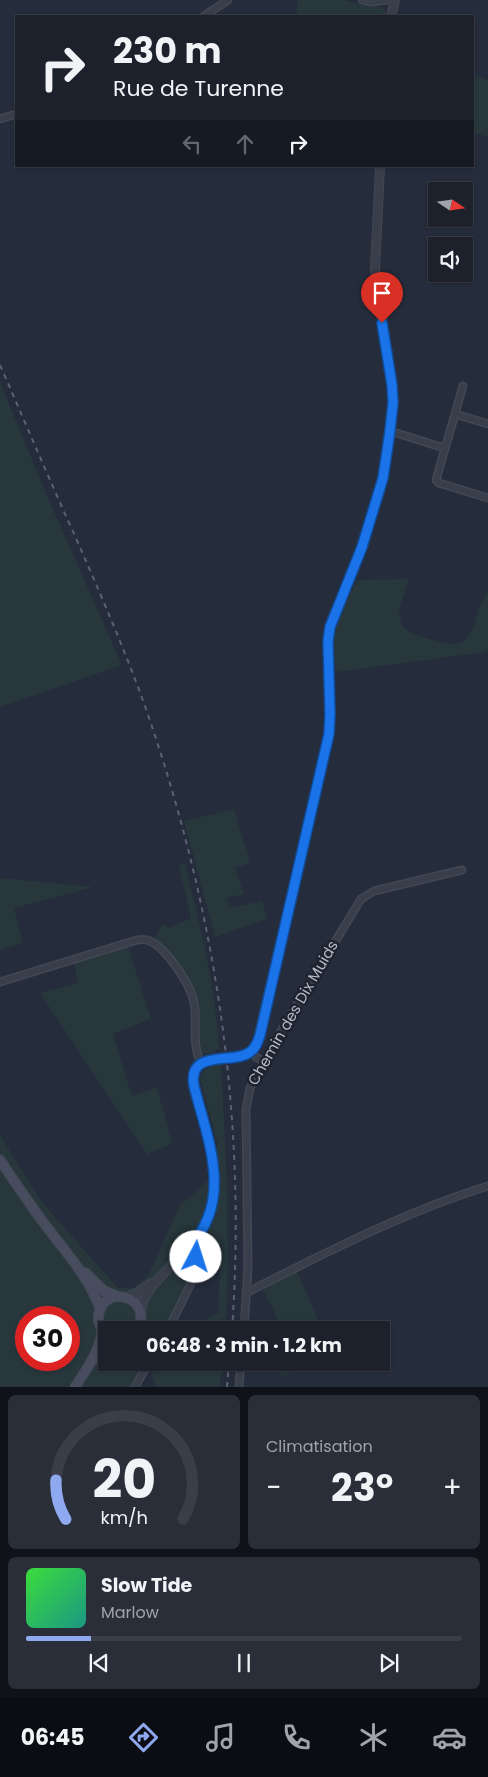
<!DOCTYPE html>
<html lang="fr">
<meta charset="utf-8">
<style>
:root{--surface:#1c212c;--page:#292e38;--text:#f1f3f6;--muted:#a0a3a9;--line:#3a3e48;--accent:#8fa9f1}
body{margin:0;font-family:Poppins,sans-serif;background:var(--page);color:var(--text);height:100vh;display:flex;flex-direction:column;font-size:19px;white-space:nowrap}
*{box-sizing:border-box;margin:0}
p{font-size:16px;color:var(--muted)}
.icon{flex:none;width:28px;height:28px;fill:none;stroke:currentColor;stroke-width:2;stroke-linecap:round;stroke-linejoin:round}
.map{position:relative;height:1387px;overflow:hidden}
.drawer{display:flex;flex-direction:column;gap:8px;padding:8px;background:#0f1218;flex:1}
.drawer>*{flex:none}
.top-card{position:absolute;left:15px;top:15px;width:459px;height:152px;border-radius:0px;box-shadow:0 1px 4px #0004,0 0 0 1px var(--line);background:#1c212c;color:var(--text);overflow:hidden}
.needle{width:32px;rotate:103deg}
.fabs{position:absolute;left:428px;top:182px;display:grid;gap:10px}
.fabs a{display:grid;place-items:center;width:45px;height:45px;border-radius:0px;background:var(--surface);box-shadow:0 1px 4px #0004,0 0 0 1px var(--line);font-size:25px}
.speed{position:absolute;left:15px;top:1306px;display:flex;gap:10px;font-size:25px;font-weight:700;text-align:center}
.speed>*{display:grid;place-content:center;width:65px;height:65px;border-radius:50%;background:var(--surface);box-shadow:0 1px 4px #0004,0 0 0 1px var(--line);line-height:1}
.speed .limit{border:8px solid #d22;background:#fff;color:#111}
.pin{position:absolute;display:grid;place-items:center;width:42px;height:42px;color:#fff;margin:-51px -21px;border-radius:50% 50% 50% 0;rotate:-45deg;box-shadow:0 0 5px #0007}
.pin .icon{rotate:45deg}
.me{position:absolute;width:55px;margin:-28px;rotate:5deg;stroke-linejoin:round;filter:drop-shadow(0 0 4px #0008)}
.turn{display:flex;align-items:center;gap:18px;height:105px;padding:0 15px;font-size:22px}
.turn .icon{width:65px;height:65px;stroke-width:2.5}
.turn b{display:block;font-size:35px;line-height:42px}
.lanes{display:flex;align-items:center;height:48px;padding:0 15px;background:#0003;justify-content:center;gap:25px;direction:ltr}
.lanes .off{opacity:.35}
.big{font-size:38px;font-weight:700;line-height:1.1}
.drawer .tile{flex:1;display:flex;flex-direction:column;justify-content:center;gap:8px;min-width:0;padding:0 18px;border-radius:8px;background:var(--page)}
.drawer .dial{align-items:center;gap:0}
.dial svg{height:130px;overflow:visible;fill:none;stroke:var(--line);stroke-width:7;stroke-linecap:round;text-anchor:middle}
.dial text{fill:var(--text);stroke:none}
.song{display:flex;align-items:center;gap:15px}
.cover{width:60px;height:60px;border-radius:8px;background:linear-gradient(135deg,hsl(120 70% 55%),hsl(170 70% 35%))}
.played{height:5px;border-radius:2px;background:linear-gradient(90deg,var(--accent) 15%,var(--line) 15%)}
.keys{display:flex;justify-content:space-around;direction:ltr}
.heat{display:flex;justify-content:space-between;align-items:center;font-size:28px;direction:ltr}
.drawer .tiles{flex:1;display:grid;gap:8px;grid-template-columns:1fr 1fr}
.tile:last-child{grid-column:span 2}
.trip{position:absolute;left:98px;top:1321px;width:292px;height:50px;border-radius:0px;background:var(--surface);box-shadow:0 1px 4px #0004,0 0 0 1px var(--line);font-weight:700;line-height:50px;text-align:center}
.tab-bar{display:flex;height:80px;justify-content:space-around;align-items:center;background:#0b0d12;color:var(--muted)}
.tab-bar .icon{width:35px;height:35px}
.tab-bar .on{color:var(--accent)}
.tab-bar b{font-size:22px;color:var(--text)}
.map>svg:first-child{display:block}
</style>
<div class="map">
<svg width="488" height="1387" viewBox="0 0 488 1387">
<rect width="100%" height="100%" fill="#252c3b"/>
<path fill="#27373c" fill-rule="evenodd" d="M298,0H344L368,7H382L386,12V16H296Z
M472,74L488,80V137L473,132Z
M0,382L42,484L122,665L0,707Z
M409,579L399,610L402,626L415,635L453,645L466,640L474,627L479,607L488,592V648L486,652L336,672L334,638L337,621L357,580Z
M234,809L250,863L235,868L244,894L227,898L229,908L262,901L267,919L215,937L184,821Z
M185,864C200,925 216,987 219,1049L214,1050V1053L203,1054L199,1049V1012L194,994L153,940L163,924L171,928L174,925L191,919L179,865Z
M0,878L94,887L14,908L23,943L0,950Z
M128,946L151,1019L113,1034L132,1096L157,1087L172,1144L147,1154L40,993L78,983L74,962Z
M215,1065H221C226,1154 231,1242 225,1330H190L218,1313L221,1254H201L174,1313L164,1330H106V1362L146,1363L132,1387H0V1135L41,1201L118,1288H133L148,1276L180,1205L210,1179L219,1177L214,1152L218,1145L200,1078C203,1070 207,1067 215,1065ZM26,1318H69V1360H26Z
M297,1272L323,1330H275L279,1322L263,1289Z
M159,1363H222L220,1387H156L152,1375Z
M277,1363V1362L316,1363L281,1377Z"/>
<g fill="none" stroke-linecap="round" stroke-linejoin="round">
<g stroke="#424754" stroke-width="9">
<path id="minor" d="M362,0L371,2L387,0
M204,16L228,0
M0,119L16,114
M463,386L436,480L439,483L488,498
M455,414L488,424
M390,431L444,448
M0,982L137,940C142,939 147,939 152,942C168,951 190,984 194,1002C198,1022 191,1044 201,1063
M251,1051L256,1057L264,1062
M246,1293C325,1253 404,1212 488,1186
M168,1330L197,1271V1259L189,1247
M244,1330L248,1268L246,1109L250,1088L281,1031L361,899L374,891L462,870
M135,1387L149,1362
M239,1387L241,1362"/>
</g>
<g stroke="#424754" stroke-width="10">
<path id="tertiary" d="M391,16L395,0
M126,1297L137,1293L152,1283
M140,1312C145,1289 164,1273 180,1257C189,1247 198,1239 204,1227C229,1182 204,1128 194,1082C192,1051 230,1061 249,1053L254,1049L258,1039L329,734L330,718L329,631L332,619L358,559L382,484L393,409L392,385L375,269L380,166"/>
</g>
<g stroke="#424754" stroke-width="11">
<path id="secondary" d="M0,1160C16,1184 32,1208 50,1231C68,1255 90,1279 100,1309
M86,1273L104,1291L117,1296
M106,1334C100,1328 97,1321 99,1313C106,1282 155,1299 137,1330
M95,1359L106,1347
M75,1387C86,1370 101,1350 102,1329"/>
</g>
<use href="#minor" stroke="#393e4b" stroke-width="6"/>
<use href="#tertiary" stroke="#393e4b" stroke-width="8"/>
<use href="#secondary" stroke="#474d5e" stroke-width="9"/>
<path stroke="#5b6272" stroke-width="2" stroke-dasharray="5 5" stroke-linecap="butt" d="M0,365C25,422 49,479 75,536C100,593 125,650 146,709C216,911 247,1116 232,1330
M227,1387L229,1362"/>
</g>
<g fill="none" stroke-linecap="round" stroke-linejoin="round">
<g stroke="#114b97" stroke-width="12">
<path id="route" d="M196,1257L189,1247C234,1200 208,1141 194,1086C187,1048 234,1065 250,1052C256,1048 258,1041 260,1035L329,734L330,714L328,641L330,627L362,547L383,478L390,431L393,403L392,385L382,323"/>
</g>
<use href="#route" stroke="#1a73e8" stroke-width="9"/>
</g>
<g text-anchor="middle" stroke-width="5" stroke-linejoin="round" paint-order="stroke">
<g font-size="15" fill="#b4b9c7" stroke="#1e2330">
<text transform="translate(293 1013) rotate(-60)" y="5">Chemin des Dix Muids</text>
</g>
</g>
</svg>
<div class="fabs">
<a><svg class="needle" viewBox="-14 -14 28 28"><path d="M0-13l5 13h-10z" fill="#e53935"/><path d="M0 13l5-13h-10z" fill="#a0a3a9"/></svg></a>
<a><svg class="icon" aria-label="sound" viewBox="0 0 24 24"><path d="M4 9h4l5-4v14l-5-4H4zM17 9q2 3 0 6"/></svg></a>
</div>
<div class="speed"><div class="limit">30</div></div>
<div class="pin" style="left:382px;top:323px;background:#d93025"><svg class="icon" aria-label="arrive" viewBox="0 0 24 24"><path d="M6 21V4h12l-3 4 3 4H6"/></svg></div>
<svg class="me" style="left:196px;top:1257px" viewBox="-20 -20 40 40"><circle r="19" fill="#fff"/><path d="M0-13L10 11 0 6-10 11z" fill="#1a73e8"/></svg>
<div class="trip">06:48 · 3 min · 1.2 km</div>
<div class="top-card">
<div class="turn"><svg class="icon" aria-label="right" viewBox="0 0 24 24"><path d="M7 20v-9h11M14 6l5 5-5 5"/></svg><div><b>230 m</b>Rue de Turenne</div></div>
<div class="lanes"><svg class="icon off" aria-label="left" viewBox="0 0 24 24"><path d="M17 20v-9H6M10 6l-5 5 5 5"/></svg><svg class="icon off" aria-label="ahead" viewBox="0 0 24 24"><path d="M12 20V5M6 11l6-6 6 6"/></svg><svg class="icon" aria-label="right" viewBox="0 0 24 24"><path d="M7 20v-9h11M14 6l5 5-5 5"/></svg></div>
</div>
</div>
<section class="drawer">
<div class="tiles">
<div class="tile dial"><svg viewBox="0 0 100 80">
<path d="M14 69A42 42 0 1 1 86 69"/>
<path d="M14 69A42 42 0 0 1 8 45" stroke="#8fa9f1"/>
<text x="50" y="56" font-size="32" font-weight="700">20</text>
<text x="50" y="72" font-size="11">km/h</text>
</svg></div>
<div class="tile"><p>Climatisation</p>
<div class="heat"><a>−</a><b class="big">23°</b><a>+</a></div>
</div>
<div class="tile">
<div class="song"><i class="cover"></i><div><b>Slow Tide</b><p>Marlow</p></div></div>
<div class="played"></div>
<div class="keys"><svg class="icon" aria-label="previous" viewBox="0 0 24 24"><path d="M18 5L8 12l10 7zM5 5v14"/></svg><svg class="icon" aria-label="pause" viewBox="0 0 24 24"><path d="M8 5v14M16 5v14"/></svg><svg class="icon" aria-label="next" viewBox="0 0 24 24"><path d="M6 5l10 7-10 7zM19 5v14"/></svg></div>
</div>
</div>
</section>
<nav class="tab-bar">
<b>06:45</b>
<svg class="icon on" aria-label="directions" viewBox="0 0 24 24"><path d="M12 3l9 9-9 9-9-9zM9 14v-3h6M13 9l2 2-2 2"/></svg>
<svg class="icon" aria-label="music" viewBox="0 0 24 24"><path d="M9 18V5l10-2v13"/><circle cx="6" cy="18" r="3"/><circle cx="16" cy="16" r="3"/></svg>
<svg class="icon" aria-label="phone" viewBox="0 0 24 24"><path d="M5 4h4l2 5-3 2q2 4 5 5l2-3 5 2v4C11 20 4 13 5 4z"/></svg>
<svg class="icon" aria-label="climate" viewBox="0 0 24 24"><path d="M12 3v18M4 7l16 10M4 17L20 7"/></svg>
<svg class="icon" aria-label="car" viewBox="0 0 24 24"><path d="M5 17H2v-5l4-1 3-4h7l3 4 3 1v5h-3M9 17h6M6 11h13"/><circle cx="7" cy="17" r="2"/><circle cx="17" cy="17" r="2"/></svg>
</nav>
